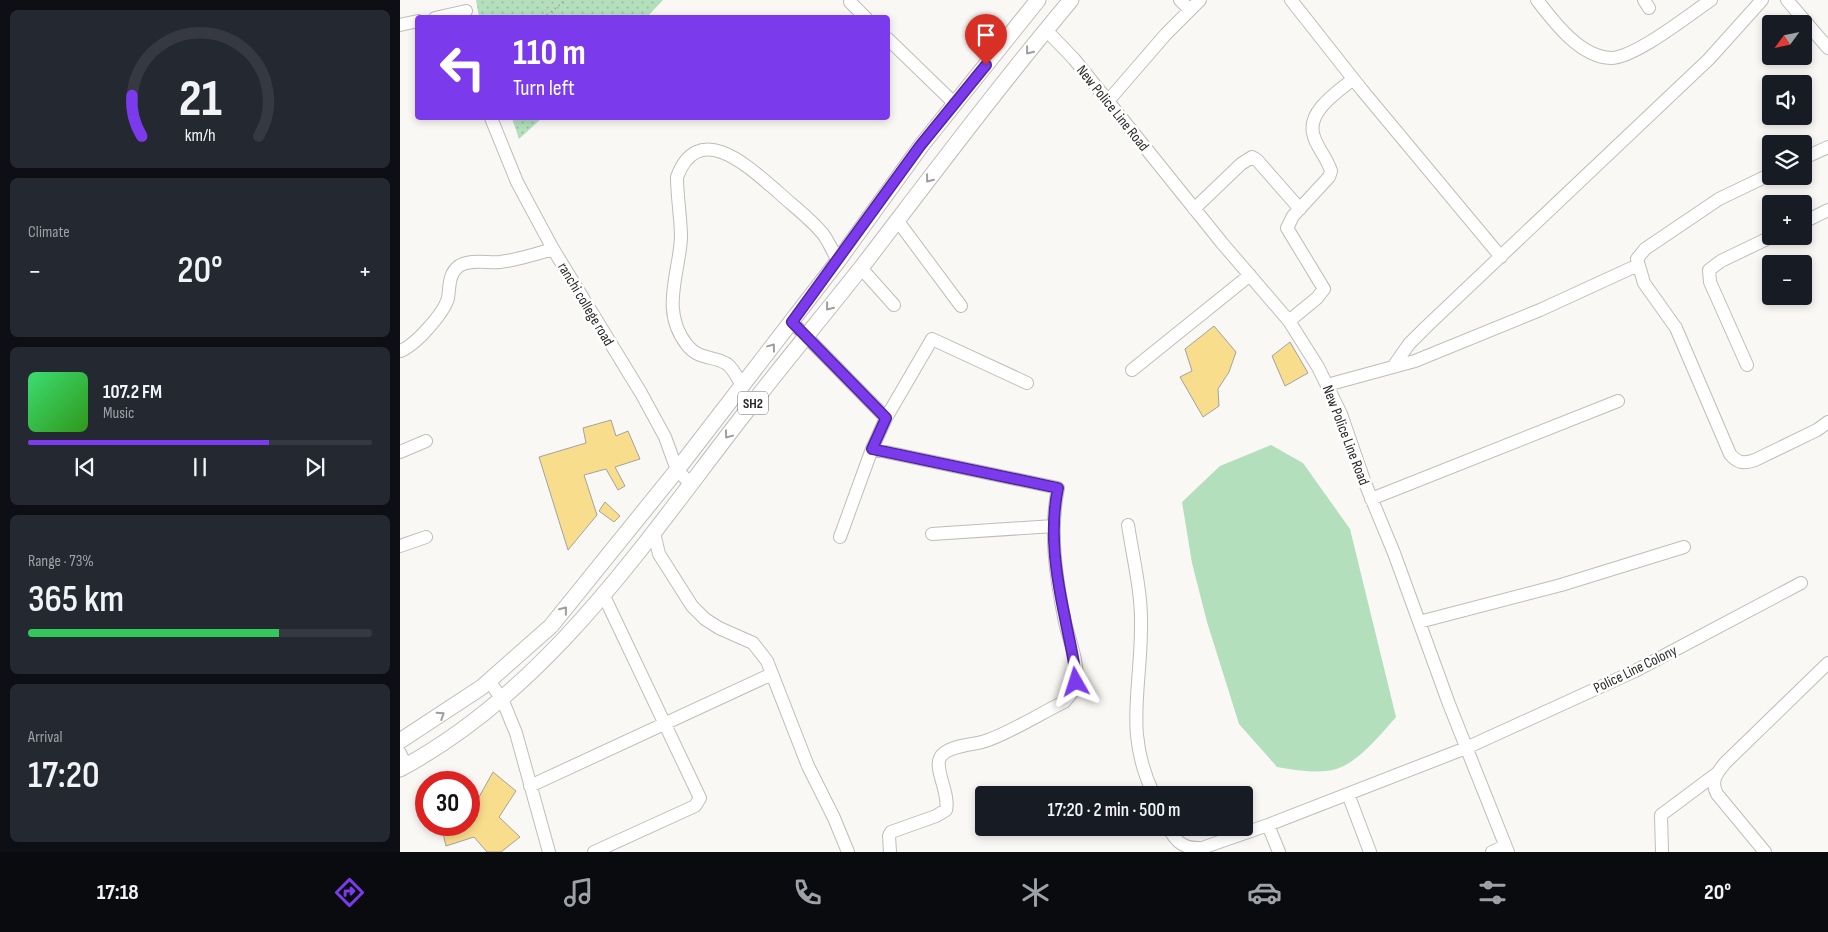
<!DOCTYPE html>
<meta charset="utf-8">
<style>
:root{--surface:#171b24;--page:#242831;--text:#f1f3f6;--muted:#9ea1a6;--line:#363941;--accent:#7c3aed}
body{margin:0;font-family:"Sofia Sans Condensed",sans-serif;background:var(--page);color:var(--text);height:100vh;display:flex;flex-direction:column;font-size:19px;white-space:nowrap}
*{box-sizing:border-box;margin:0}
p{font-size:16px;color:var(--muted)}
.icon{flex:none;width:28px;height:28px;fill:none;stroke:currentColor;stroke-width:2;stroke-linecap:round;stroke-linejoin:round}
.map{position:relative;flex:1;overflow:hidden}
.sheet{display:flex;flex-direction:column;gap:10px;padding:10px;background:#0d0f14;width:400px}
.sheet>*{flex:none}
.guide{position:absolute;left:15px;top:15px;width:475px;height:105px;border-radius:5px;box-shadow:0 2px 8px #0003;background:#7c3aed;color:#fff;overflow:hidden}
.needle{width:32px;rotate:237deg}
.tools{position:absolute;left:1362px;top:15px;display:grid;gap:10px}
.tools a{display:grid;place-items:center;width:50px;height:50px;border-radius:5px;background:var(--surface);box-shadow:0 2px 8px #0003;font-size:25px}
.speed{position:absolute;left:15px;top:771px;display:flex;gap:10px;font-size:25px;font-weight:700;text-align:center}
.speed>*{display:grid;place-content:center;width:65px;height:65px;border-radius:50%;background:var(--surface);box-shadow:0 2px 8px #0003;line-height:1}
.speed .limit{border:8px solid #d22;background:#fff;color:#111}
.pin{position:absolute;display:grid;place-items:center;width:42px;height:42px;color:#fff;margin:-51px -21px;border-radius:50% 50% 50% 0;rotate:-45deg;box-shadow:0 0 5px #0007}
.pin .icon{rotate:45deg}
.me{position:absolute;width:55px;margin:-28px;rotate:354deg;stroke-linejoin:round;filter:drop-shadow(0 0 4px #0008)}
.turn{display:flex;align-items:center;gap:18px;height:105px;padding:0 15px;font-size:22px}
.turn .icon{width:65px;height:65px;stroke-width:2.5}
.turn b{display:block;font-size:35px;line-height:42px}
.big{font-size:38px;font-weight:600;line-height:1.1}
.sheet .widget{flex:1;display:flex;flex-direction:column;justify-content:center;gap:8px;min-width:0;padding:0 18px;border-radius:8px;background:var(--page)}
.sheet .dial{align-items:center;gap:0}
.dial svg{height:130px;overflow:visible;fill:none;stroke:var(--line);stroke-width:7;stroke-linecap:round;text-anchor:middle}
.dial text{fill:var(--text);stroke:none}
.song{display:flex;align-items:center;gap:15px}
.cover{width:60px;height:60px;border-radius:8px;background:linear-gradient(135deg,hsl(140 70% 55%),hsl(110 70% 35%))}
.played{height:5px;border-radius:2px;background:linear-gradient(90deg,var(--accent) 70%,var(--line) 70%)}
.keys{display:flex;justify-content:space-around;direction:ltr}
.heat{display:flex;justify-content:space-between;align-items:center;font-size:28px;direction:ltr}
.charge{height:8px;border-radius:4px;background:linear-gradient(90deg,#34c759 73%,var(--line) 0)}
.trip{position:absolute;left:575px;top:786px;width:278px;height:50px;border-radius:5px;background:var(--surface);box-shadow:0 2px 8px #0003;font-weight:600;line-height:50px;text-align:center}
.tabs{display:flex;height:80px;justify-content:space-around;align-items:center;background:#090b0e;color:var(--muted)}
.tabs .icon{width:35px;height:35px}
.tabs .active{color:var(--accent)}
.tabs b{font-size:22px;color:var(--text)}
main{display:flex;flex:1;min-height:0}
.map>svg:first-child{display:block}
</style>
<main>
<section class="sheet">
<div class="widget dial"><svg viewBox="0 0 100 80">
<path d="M14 69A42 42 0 1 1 86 69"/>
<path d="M14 69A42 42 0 0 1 8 44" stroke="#7c3aed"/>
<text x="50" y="56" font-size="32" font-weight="700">21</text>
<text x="50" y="72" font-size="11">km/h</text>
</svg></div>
<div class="widget"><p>Climate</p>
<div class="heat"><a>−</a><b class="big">20°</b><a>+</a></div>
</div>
<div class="widget">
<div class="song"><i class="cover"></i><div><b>107.2 FM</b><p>Music</p></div></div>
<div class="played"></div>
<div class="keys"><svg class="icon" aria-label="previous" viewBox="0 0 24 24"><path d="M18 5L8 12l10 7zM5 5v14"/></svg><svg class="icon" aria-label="pause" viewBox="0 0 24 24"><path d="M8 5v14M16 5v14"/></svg><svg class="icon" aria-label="next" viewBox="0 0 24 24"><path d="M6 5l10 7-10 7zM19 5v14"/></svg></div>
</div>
<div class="widget"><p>Range · 73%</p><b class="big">365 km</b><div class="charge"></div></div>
<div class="widget"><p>Arrival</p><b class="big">17:20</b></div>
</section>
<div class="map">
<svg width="1428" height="852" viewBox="0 0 1428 852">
<defs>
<pattern id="park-dots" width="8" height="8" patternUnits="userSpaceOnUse" patternTransform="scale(1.25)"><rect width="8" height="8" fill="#b4dfbd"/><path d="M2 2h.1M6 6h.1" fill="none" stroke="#9bbfa2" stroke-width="1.8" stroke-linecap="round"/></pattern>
</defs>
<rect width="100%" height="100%" fill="#f9f8f4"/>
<path fill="url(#park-dots)" d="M76,0H263L246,18L79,17Z
M112,118H142L119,139Z"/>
<path fill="#b4dfbd" d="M871,445L903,463L950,529L996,717C982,733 959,761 939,768C922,775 894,770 877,767L839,724L807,622L792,563L782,502L820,466Z"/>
<path fill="#f8dd8d" stroke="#a3a29f" d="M814,326L836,352L829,372L818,389L819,406L803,417L780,377L792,371L785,349Z
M890,342L908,373L885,386L872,356Z
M211,420L216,436L228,431L240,459L215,467L225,486L218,490L206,469L184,475L197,515L168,550L139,457L186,443L183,428Z
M205,502L220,516L214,522L199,511Z
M93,772L116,791L99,817L120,837L101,852H87L74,837L46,846L41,825H69V808L74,806Z"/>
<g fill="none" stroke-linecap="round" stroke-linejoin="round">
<g stroke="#bebdb9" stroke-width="14">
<path id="minor" d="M780,0L790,10
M891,0L962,90L1101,257
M1137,0C1154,22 1180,57 1211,58C1235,58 1290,14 1311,0
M1244,0L1249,8
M1387,0L1428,48
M450,2L466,18
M35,18L66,11
M0,25L18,21
M646,30L674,59L822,243L889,321L918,367L941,414L965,483L994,553L1049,704L1108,852
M488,39L555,104
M708,101L766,34L800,0
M91,118L117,182L153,249L241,393L265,437L277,470L291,484
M1404,158L1428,147
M1371,174L1319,199L1245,249L1237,259L1244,283L1276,328L1330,454C1337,463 1344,464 1355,460L1417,430L1428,422
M794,209L841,164L852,157L857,160L900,209
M497,220L561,306
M1404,222L1428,210
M461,268L494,305
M391,321L486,418
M889,321L917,298L924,289L887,228L893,216L929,177L931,171C927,157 915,146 913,133C908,110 939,91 953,79
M0,351C15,346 44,313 48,298C50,287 48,274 59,266C70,259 87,263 100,262C118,260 136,254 153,249
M1347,365L1310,282L1309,270L1321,261L1373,236
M993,367L1009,344L1026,327L1309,59L1362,0
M732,370L850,275
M927,385L1015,361L1140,310L1238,265
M342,386C338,379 334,369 327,364C313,355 300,361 287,345C260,311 279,275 281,238C281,218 277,197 277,177C299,118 351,169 378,192C393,206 410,218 423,234C429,242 433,252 438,261
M472,449L658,488C649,532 656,578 665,622C669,640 679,663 676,682C675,690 670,696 664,702C641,713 605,736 582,742C571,745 545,746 540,758C534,769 550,794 546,810L536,816L491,832L489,836L490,852
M0,452L26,441
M971,499L1218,401
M728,525C733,558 742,593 741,627C741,691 724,733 754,795
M254,533L259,554L292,606L305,619L319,628L353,643L367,661L408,766L434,818L448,852
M532,534L654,526
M440,537L472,449L486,418L532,339L627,383
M0,546L26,537
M1019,622L1161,585L1284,547
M89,681L102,699L116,733L149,852
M0,753L6,766
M130,786L372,674
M948,794L970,852
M868,825L879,852
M769,828C776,843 785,849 802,848L868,825L1066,748L1235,671L1401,583
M194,852L295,806L300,798L203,594
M1092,852L1105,846
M1262,852L1261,815L1316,774
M1365,852L1317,794C1310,781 1317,773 1325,763L1428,663"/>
</g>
<g stroke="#bebdb9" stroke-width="17">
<path id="major" d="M0,741L82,687L151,626L277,470L438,261L521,146L638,0
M0,769C149,689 244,543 345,413C383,364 423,316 461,268C530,178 598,87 671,0"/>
</g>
<path stroke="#9b9a98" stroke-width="2" stroke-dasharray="1 4" stroke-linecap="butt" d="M143,18L166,0"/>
<use href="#minor" stroke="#fff" stroke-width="12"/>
<use href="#major" stroke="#fff" stroke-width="15"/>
</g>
<defs><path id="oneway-chevron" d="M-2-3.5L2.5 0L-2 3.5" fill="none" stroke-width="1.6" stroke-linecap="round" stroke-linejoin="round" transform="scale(1.25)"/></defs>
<g stroke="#9e9e9e">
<use href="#oneway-chevron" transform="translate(629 51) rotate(128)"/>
<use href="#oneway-chevron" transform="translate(529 179) rotate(128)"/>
<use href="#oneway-chevron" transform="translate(429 307) rotate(129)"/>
<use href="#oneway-chevron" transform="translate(372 347) rotate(-53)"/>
<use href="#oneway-chevron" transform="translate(328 435) rotate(127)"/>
<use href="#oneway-chevron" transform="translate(164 610) rotate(-51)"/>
<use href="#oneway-chevron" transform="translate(41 715) rotate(-33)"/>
</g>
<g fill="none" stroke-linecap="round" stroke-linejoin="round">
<g stroke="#51269a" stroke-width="12">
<path id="route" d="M586,65L520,146L392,322L486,418L472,449L658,488C649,531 656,575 665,618C669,640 675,660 676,682"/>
</g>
<use href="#route" stroke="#7c3aed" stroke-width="9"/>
</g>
<g text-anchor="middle" stroke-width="5" stroke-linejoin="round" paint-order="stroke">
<rect fill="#fff" stroke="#686868" stroke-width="1" x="338" y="391.5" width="30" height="23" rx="4"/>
<g font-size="14" font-weight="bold" fill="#282827">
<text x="353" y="408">SH2</text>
</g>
<g font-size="15" fill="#282827" stroke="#fff">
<text transform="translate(713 108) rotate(51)" y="5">New Police Line Road</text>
<text transform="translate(186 304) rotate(59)" y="5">ranchi college road</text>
<text transform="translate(946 435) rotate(69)" y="5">New Police Line Road</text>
<text transform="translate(1235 669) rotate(-26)" y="5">Police Line Colony</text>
</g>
</g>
</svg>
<div class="tools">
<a><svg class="needle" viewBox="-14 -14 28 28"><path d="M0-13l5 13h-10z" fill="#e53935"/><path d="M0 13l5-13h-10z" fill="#9ea1a6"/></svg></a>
<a><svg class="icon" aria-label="sound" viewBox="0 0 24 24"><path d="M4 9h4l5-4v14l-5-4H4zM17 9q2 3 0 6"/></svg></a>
<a><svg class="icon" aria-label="layers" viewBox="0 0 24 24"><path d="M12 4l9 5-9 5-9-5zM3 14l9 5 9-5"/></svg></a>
<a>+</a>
<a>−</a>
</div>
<div class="speed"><div class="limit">30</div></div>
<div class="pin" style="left:586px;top:65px;background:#d93025"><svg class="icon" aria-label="arrive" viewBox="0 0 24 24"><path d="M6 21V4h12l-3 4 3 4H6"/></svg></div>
<svg class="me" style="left:676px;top:682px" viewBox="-20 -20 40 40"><path d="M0-17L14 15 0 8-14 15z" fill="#7c3aed" stroke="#fff" stroke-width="4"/></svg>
<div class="trip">17:20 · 2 min · 500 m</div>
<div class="guide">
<div class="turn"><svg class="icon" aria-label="left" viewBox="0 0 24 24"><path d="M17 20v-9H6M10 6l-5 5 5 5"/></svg><div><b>110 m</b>Turn left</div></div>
</div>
</div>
</main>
<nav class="tabs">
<b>17:18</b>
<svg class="icon active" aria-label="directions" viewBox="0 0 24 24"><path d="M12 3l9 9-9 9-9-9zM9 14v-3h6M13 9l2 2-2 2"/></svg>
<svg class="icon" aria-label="music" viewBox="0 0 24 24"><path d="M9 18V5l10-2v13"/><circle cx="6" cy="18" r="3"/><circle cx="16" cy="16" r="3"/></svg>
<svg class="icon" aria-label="phone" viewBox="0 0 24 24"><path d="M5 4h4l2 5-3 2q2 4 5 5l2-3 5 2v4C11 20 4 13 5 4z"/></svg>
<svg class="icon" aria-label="climate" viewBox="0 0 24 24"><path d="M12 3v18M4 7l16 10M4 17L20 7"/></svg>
<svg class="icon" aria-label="car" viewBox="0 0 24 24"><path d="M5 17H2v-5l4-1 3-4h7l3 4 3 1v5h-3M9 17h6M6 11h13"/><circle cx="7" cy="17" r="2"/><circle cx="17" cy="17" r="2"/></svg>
<svg class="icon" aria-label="filters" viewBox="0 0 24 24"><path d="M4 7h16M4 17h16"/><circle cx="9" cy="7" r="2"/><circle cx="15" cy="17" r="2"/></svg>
<b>20°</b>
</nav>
